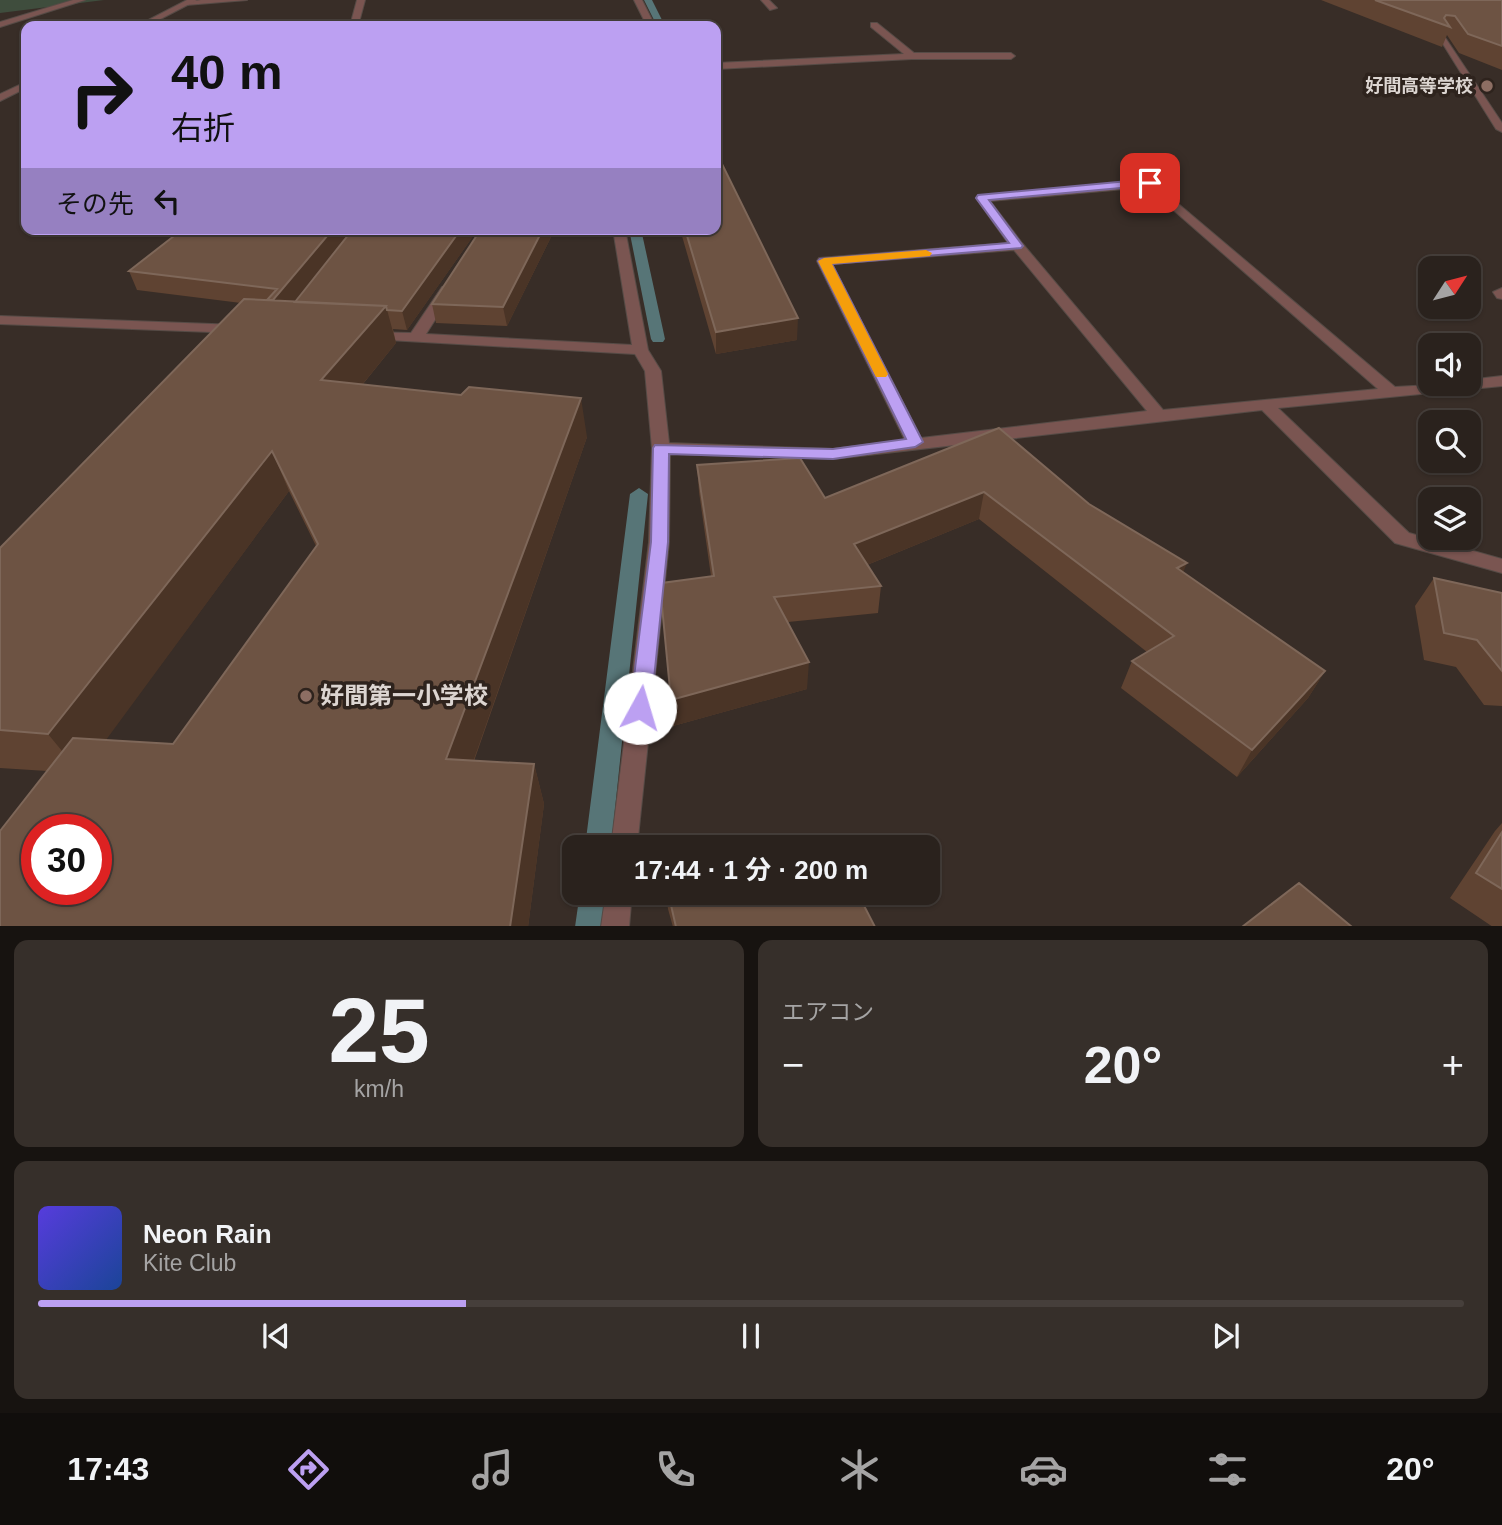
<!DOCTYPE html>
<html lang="ja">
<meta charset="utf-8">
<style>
:root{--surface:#2a221d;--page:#362f2a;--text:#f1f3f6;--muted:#a5a4a4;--line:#463f3b;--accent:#bca0f2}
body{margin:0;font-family:Arial,"Noto Sans JP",sans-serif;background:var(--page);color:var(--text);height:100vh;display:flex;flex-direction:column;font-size:26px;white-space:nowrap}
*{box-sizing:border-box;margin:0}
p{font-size:23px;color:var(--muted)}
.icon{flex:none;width:38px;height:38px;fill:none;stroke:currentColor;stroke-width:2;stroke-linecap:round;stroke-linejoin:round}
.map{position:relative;height:926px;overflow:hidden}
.sheet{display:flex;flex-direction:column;gap:14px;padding:14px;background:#171310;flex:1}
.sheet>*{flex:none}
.top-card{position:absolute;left:21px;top:21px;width:700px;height:214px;border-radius:14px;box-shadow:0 2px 5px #0004,0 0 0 2px var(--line);background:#bca0f2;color:#111;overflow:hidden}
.needle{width:46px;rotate:54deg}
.tools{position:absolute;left:1418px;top:256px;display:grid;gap:14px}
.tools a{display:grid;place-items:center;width:63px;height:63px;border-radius:14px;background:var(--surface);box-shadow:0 2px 5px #0004,0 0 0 2px var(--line);font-size:35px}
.speed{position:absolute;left:21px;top:814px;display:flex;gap:14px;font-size:35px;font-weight:700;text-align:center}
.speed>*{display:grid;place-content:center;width:91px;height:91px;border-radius:50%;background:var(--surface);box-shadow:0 2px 5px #0004,0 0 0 2px var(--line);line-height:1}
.speed .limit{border:10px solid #d22;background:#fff;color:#111}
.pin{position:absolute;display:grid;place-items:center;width:60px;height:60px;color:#fff;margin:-30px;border-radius:14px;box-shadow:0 4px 10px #0006}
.me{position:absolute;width:77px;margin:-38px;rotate:6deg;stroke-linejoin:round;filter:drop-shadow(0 0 5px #0008)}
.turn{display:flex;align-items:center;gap:24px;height:147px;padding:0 35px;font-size:32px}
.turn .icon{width:91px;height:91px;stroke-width:2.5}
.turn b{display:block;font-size:49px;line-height:60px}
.then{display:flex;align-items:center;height:66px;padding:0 35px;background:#0003;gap:14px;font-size:26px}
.big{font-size:52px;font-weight:700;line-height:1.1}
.sheet .card{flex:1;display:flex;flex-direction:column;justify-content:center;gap:10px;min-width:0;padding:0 24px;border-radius:14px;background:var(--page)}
.sheet .dial{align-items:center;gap:0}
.dial b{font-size:91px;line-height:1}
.song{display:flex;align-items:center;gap:21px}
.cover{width:84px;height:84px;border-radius:10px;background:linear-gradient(135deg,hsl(250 70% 55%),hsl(220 70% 35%))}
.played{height:7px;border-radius:4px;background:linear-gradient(90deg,var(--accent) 30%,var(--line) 30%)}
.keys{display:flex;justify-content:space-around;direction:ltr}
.heat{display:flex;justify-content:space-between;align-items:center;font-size:38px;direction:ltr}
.sheet .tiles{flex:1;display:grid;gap:14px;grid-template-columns:1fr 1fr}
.card:last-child{grid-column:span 2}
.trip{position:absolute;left:562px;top:835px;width:378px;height:70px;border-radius:14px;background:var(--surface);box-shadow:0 2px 5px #0004,0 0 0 2px var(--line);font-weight:700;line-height:70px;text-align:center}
.dock{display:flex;height:112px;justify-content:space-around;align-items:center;background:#110e0c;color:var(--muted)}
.dock .icon{width:49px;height:49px}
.dock .active{color:var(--accent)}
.dock b{font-size:32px;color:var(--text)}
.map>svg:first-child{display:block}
</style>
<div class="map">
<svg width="1502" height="927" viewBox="0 0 1502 927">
<rect width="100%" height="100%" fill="#382d27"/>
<path fill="#3f4d3d" d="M0,0H104L0,13Z"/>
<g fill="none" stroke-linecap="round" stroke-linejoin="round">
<path fill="#577577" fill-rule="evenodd" d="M644,0H652L665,26H657Z
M629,229H641L665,339L663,342H653L651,339Z
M639,488L648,494L611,847H585L630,494Z
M580,892H606L603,927H575Z"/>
<g stroke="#564b46" stroke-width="2">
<path id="service" d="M1438,36H1444L1502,123V132L1496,129Z"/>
</g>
<g stroke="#564b46" stroke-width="2">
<path id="minor" d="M73,0H85L0,27V22Z
M247,0L186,5L182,3L201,0Z
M357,0H365L358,26H350Z
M634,0H642L655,26H647Z
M761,0H769L777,8L770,10Z
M871,23H877L914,53H1011L1015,56L1011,59H912L716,69V63L904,54L871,27Z
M1150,180L1395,387L1468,383V380L1502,376V386L1278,408L1409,533L1502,559V573L1395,543L1262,410L833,459L670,454L669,542L637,847H611L649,542L652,448L645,371L635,354L371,339L366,338L364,335L366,332L411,333L442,287L447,286L454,290L426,334L632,345L613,229H625L648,350L661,371L669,443L833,449L905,440L817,261L819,258L1008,243L976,198L978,196ZM1147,187L1378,389L1163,410L1022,243L990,201ZM1014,250L1147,411L921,438L832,264Z
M1502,288V299L1497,298L1493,292Z
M0,316L238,325L245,329L238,333L0,324Z
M606,892H632L629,927H601Z"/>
</g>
<g stroke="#564b46" stroke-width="2">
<path id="tertiary" d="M187,0H197L147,26H137Z
M26,82V88L0,101V94Z"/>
</g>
<use href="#service" fill="#7a5551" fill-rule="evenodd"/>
<use href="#minor" fill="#7a5551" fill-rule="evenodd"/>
<use href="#tertiary" fill="#7a5551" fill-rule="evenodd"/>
</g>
<path fill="#5f4332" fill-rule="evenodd" d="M1321,0H1502V70L1459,53L1447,35L1442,47Z
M183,229L294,302L478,229L407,330L393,329L396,343L363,384L587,437L474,761L534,764L544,804L528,927H0L47,771L0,768V548L241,303L137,290L129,271ZM289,491L316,546L173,744L105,740Z
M555,229L507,326L436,323L432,304Z
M680,229H716L797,340L716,354Z
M999,428L1089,504L1183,572L1325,671L1308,698L1237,777L1121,688L1132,661L1147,652L979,519L867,565L881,586L878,613L788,622L807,689L673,726L661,596L711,576L699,492L697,465L825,498Z
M1434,578L1502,593V706L1484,705L1456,667L1424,660L1415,606Z
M1502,823V927H1493L1450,898L1495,831Z
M666,892H857L875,927H673L668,909Z"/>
<path fill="#4a3426" d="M333,229H352L278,322L271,303Z
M461,229H478L407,330L402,311Z
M543,229H555L507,326L503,307Z
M386,306L396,343L335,418L321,380Z
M798,318L797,340L716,354V332Z
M581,398L587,437L460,799L446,759Z
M272,451L289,491L81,774L48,734Z
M984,492L979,519L852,571L854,544Z
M1187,563L1176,590L1177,568Z
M809,662L807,689L673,726L671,700Z
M1325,671L1308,698L1237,777L1252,750Z
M534,764L544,804L528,927H510Z"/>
<path fill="#6d5343" stroke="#7e6759" stroke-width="2" fill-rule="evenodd" d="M1375,0H1502V46L1468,34L1455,16L1446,15L1444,18L1450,27Z
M716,164H722L798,318L716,332L685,229H716Z
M183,229H333L273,300H267L277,289L129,271Z
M353,229H461L402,311L387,310L386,306L295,302Z
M481,229H543L503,307L432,304Z
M244,299L386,306L321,380L461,395L469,387L581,398L446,759L534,764L510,927H0V831L73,738L173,744L318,544L272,451L48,734L0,730V548ZM37,830H96V889H37Z
M999,428L1089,504L1187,563L1177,568L1325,671L1252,750L1132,661L1174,636L984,492L854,544L881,586L774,597L809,662L671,700L661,596L662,583L714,576L697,465L800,458L825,498Z
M1434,578L1502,593V671L1477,640L1444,633Z
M1502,832V889L1476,873Z
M827,837L832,847H793Z
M1299,883L1352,927H1242Z
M668,892H857L875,927H676Z"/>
<path fill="#bca0f2" stroke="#7a689d" stroke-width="2" d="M1150,179L1154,180V185L989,200L1023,246L1021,248L832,264L923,442L915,447L833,459L669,454L668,542L651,708L648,715L640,717L633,715L630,708L651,542L653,448L655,445L833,449L906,439L818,261L820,259L1009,243L976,198L978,195Z"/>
<path fill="#f59e0b" d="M926,250L932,253L930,256L832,264L888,374L886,377H876L818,261L824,258Z"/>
<g fill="#8d6e63" stroke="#2e231d" stroke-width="2.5">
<circle cx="1487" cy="86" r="7"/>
<circle cx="306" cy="696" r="7"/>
</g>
<g text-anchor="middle" stroke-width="7" stroke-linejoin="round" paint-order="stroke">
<g font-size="18" font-weight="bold" fill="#dcd5d1" stroke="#2e231d" text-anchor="end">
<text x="1473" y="92">好間高等学校</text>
</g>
<g font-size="24" font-weight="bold" fill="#dcd5d1" stroke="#2e231d" text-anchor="start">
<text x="320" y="704">好間第一小学校</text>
</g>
</g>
</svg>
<div class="tools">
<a><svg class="needle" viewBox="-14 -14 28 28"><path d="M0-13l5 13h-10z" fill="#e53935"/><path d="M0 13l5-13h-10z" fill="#a5a4a4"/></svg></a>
<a><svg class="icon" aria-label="sound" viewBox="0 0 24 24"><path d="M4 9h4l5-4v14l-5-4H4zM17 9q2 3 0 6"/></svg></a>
<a><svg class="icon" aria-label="search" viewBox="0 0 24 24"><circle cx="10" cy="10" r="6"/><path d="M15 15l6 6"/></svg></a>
<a><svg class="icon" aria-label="layers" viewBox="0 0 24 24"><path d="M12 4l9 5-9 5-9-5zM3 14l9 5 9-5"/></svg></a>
</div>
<div class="speed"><div class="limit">30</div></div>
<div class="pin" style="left:1150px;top:183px;background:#d93025"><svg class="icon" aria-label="arrive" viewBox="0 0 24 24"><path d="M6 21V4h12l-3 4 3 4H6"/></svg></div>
<svg class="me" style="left:640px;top:708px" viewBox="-20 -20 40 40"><circle r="19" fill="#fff"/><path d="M0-13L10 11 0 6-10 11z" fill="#bca0f2"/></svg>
<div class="trip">17:44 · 1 分 · 200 m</div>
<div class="top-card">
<div class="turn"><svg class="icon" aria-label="right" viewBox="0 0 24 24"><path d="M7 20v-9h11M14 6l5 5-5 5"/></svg><div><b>40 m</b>右折</div></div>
<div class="then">その先<svg class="icon" aria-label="left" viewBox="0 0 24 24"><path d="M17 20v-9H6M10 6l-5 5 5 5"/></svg></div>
</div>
</div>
<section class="sheet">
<div class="tiles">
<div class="card dial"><b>25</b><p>km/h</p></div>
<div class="card"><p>エアコン</p>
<div class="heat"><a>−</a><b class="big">20°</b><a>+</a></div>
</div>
<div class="card">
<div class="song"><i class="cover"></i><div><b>Neon Rain</b><p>Kite Club</p></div></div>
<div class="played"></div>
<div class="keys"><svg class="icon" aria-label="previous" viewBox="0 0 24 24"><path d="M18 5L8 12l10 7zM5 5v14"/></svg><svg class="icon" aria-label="pause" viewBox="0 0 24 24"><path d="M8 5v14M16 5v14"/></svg><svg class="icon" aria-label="next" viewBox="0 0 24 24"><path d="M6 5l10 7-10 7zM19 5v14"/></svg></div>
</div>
</div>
</section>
<nav class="dock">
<b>17:43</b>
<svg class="icon active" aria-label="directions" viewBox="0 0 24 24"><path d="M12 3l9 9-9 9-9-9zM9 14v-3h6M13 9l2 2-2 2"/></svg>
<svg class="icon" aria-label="music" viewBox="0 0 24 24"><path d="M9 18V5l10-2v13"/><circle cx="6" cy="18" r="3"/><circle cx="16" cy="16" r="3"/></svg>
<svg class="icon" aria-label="phone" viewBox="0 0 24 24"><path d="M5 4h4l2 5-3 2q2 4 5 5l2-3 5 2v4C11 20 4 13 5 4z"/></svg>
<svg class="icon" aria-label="climate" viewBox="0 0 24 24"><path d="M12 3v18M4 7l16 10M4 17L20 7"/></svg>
<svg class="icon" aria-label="car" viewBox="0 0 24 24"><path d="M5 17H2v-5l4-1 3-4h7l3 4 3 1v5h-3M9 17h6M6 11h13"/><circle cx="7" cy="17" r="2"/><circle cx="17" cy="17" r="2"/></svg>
<svg class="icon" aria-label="filters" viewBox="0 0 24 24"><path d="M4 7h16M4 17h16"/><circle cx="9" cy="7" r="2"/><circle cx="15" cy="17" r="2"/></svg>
<b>20°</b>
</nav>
